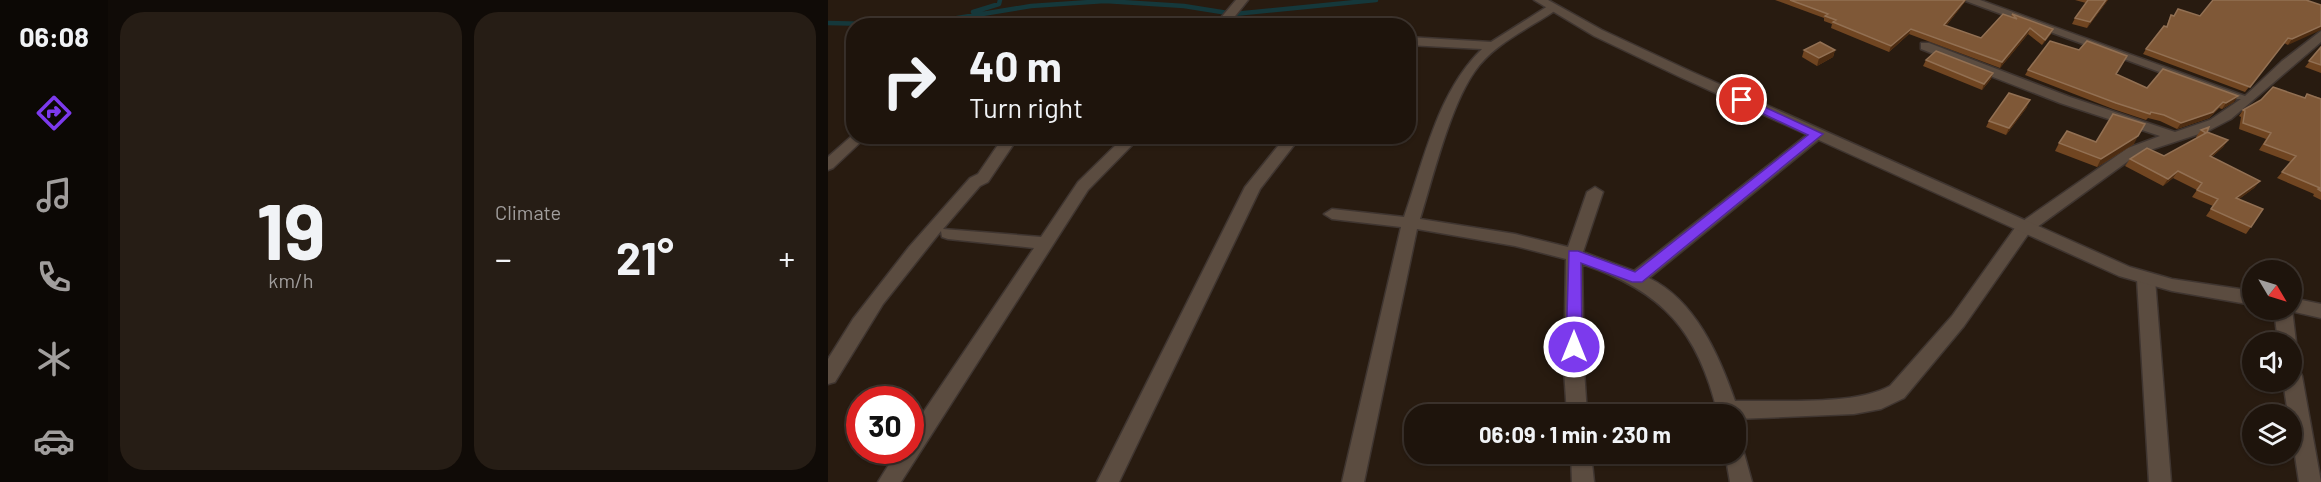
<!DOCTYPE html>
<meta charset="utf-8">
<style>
:root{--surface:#1e140c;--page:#261d15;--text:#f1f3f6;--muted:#a19e9d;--line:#3c332d;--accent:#7c3aed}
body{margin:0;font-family:Barlow,sans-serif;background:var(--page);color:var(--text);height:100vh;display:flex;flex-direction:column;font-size:22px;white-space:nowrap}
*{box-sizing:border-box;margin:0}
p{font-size:20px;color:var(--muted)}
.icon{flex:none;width:33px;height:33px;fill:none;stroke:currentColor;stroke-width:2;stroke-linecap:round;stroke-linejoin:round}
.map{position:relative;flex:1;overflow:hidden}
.drawer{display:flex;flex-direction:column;gap:12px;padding:12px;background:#100b07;width:720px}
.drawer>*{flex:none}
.guide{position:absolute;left:18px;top:18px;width:570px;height:126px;border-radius:24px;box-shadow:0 2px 4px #0004,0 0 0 2px var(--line);background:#1e140c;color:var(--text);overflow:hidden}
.needle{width:39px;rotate:128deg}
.controls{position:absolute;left:1414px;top:260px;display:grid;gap:12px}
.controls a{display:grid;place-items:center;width:60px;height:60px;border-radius:50%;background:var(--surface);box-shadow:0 2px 4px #0004,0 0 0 2px var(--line);font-size:30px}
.speed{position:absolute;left:18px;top:386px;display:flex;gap:12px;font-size:30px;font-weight:700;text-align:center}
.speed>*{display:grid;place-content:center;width:78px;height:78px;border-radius:50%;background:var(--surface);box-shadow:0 2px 4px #0004,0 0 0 2px var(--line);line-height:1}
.speed .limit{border:9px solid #d22;background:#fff;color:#111}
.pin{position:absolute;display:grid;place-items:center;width:51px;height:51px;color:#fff;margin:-26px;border:3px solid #fff;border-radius:50%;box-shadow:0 2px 6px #0007}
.me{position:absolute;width:66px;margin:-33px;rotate:0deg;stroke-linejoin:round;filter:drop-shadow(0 0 4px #0008)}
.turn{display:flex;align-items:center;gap:21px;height:126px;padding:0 24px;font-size:27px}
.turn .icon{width:78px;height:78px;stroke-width:2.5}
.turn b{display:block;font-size:42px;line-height:51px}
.big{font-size:45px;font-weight:700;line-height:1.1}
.drawer .card{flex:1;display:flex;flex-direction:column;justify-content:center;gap:9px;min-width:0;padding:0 21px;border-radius:24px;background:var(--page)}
.drawer .dial{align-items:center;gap:0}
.dial b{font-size:78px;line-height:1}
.heat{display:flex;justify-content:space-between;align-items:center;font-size:33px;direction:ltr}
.drawer .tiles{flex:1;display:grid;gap:12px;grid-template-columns:repeat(2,1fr)}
.trip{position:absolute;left:576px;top:404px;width:342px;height:60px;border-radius:24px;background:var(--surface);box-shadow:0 2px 4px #0004,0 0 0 2px var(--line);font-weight:700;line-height:60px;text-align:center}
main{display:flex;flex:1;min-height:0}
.dock{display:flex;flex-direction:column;width:108px;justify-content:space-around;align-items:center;background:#0c0805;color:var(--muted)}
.dock .icon{width:42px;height:42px}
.dock .current{color:var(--accent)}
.dock b{font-size:27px;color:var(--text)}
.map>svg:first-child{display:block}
</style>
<main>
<nav class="dock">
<b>06:08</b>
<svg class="icon current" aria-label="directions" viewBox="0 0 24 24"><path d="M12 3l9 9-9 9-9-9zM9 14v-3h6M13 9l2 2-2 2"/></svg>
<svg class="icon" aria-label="music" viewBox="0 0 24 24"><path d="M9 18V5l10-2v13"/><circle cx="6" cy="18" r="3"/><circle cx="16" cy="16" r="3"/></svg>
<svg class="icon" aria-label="phone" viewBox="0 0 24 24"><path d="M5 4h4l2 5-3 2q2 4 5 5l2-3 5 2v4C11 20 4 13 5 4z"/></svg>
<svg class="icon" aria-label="climate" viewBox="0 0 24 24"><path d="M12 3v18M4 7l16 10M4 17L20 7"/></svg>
<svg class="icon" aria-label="car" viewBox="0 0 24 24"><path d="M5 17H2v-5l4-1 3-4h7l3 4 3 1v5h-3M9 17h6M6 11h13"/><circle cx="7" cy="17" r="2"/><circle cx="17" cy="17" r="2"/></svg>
</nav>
<section class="drawer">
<div class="tiles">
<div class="card dial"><b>19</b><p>km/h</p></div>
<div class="card"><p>Climate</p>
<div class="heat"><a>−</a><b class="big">21°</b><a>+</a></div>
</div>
</div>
</section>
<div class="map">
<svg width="1493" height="482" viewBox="0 0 1493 482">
<rect width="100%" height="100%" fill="#281b10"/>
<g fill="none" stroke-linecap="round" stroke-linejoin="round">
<path stroke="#15383b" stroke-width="4.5" d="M145,12L171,4L172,0
M0,23L87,25L203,6L277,1L356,6L406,14L548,0"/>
<g stroke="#3f3530" stroke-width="3">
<path id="minor" d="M408,0H420L399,26H386Z
M1135,0H1152L1417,96L1454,61L1493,31V42L1403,119L1380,131L1310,154L1201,233L1136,326L1076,398L1053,409L1026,414L908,419V414H890C870,331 835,291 754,264L756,370L759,414H739L736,370L738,259L687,246L589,229L536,482H514L573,227L504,219L496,214L504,209L576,217C596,160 610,91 654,49L580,45V37L663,42L720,6H728V10C702,28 665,44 647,71C622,106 605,177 592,219L687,234L740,247L759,192L767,187L775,192L755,252L806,271L984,131H994L996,134L994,137L821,278C867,300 891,355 907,401C949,400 1026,406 1062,386L1124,316L1189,225L1300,148L1332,136L1232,103L1093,49V43H1101L1242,97L1347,132L1382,120L1413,99H1405Z
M514,20L518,21L519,26H507Z
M26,134V136H39L5,168L0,170V157Z
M176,136H191L160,182L152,186L115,229L213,237L250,182L297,136H313L260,190L73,482H50L70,450H82V432L206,248L120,239L114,237L113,231L55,304L7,382L0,384V359L25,319L81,247L142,178L150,174Z
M458,136H473L432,189L291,482H269L417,187Z
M1318,273L1324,274L1327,279L1343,482H1321L1309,279L1312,274Z
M1446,309H1464L1468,342L1466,347L1464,342H1450Z
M1464,368L1471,370L1474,376L1493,482H1471L1464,436V414H1460L1455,381H1464Z
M908,444L914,446L924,482H902L897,453H908Z
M743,453H763L766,482H744Z"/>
</g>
<g stroke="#3f3530" stroke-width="3">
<path id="tertiary" d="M706,0H720L774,30L862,71L1302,267L1344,279L1425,291V305L1344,291L1291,276L852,77L766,36Z
M1464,298L1493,304V318L1458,310L1464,309Z"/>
</g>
<use href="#minor" fill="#5b4c40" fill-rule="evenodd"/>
<use href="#tertiary" fill="#5b4c40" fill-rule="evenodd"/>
</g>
<path fill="#704521" d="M947,0H1138L1136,3L1118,26L1153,38L1183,17L1184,14L1223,34L1214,45L1200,34L1172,68L1081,34L1061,52L1003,28L1004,24L996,21V18Z
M1247,0H1280L1259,28L1244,24L1247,18L1258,3Z
M1493,5L1460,45L1456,43L1417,92L1315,54L1318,49L1338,27L1343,15L1372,16Z
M1493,47V73L1477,67Z
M976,50H1007L1005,57L989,66L974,57Z
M1098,60L1165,73L1163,79L1154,90L1095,66Z
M1200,70L1288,74L1319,88L1406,102L1394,109L1391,108L1381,118L1349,129L1332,121L1320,118L1318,120L1285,109L1197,75Z
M1479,94L1493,98V200L1485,196L1486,194L1449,178L1463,162L1431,150L1438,139L1411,129L1413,117L1411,116L1415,110L1476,98Z
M1199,107L1178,135L1158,127L1161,121Z
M1373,130L1400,140L1395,147L1384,157L1432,181L1426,188L1411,199L1423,227L1418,234L1378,216L1385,206L1364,197L1369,190L1345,178L1335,186L1297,166L1302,159L1336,156L1369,138L1368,137Z
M1268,142L1306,144L1269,167L1227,151L1231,143Z"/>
<path fill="#4d2c11" d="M1137,0H1138L1136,3L1114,31L1116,25Z
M1278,0H1280L1259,28L1262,22Z
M1493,26V30L1460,45L1464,39Z
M1202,28L1200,34L1172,68L1174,62Z
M1083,29L1081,34L1061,52L1063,46Z
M1225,29L1223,34L1214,45L1217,40Z
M1007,50L1005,57L989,66L991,58Z
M1165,73L1163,79L1154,90L1156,84Z
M1410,96L1406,102L1394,109L1398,103Z
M1202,100L1199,107L1178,135L1181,128Z
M1395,102L1391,108L1381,118L1349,129L1353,123Z
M1310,136L1306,144L1269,167L1273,159Z
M1400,140L1395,147L1377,163L1382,156Z
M1350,171L1345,178L1335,186L1340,179Z
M1432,181L1426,188L1403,205L1408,198Z"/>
<path fill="#7f5837" stroke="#927053" stroke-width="1.5" d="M962,0H1137L1116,25L1153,38L1175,14L1189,19L1184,14L1225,29L1217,40L1202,28L1174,62L1083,29L1063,46L1005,22L1008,20L997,16L1000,14Z
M1260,0H1278L1262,22L1247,18Z
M1385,0H1478L1493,5V26L1464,39L1460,38L1422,87L1318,49L1336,26L1339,27L1343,15L1346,16L1350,9L1372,16Z
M1222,41L1251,50L1259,41L1299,56L1288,74L1319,88L1335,69L1410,96L1398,103L1395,102L1385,112L1353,123L1336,115L1323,112L1322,114L1288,103L1200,70Z
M992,42L1007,50L991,58L976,50Z
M1493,47V65L1481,61Z
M1108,51L1165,73L1156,84L1098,60Z
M1445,87L1477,98L1479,94L1493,99V191L1490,189L1492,188L1454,172L1468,156L1436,144L1443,133L1415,123L1417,111L1415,110L1433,100Z
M1181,93L1202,100L1181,128L1161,121Z
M1285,114L1317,124L1310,136L1273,159L1231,143L1239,131L1268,142Z
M1381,127L1379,132L1400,140L1382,156L1432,181L1408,198L1435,209L1423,227L1383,209L1390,199L1369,190L1374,183L1350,171L1340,179L1302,159L1319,148L1336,156L1378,133L1373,130Z"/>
<path fill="#7c3aed" stroke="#51269a" stroke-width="1.5" d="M910,98H917L995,134L814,282H804L753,263L754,347L746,353L740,351L738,347L741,251H750L807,272L980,135L910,102Z"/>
</svg>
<div class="controls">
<a><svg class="needle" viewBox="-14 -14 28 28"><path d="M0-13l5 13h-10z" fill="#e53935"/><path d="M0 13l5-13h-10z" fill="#a19e9d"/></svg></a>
<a><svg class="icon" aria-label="sound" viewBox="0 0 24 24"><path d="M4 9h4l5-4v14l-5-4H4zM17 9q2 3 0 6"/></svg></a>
<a><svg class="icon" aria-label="layers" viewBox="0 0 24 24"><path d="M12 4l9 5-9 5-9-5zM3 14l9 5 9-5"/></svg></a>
</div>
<div class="speed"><div class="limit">30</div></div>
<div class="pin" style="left:914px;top:100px;background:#d93025"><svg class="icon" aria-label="arrive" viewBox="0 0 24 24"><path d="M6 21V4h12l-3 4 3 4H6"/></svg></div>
<svg class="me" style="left:746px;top:347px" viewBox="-20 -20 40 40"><circle r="17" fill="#7c3aed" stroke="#fff" stroke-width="3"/><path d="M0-11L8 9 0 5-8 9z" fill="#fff"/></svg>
<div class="trip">06:09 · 1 min · 230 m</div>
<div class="guide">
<div class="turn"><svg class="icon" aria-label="right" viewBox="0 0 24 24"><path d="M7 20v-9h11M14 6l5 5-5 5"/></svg><div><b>40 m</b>Turn right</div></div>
</div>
</div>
</main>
